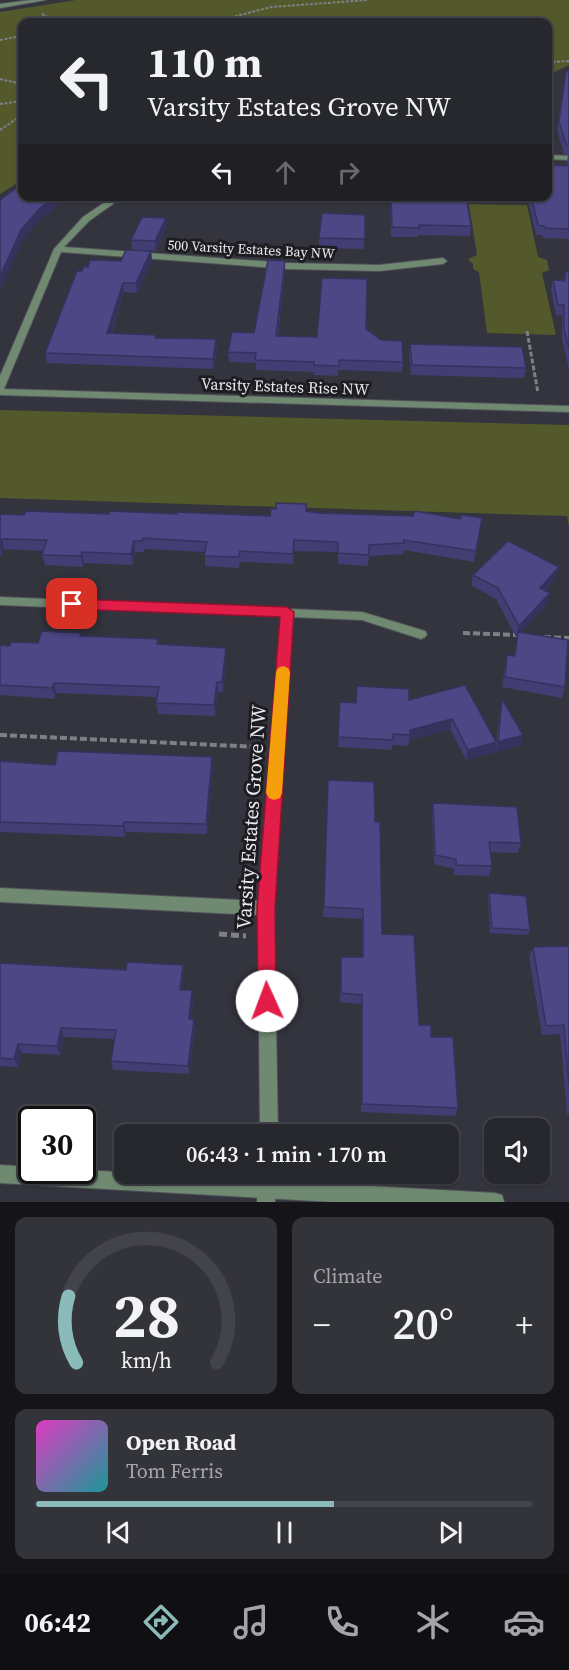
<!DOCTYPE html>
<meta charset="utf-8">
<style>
:root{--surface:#27272e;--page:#33333a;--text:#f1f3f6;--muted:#a4a5aa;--line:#43444a;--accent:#8bbbb9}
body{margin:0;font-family:"Source Serif 4",serif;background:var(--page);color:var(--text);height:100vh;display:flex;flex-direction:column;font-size:22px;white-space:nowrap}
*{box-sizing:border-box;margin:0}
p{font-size:20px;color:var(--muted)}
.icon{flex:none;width:33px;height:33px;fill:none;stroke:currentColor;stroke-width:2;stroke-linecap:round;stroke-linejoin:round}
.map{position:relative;height:1202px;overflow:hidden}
.panel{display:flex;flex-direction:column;gap:15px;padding:15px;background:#151519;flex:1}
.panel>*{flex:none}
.hud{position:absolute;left:18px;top:18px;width:534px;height:183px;border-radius:12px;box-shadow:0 2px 4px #0004,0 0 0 2px var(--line);background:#27272e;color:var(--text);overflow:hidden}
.controls{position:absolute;left:484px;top:1118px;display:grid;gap:12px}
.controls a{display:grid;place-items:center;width:66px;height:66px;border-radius:12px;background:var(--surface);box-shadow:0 2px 4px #0004,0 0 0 2px var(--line);font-size:30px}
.speed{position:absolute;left:18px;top:1106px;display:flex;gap:12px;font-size:30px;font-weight:700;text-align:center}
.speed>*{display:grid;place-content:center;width:78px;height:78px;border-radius:50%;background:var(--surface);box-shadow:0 2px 4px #0004,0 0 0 2px var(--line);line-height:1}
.speed .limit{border:3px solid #111;border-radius:9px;background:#fff;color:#111}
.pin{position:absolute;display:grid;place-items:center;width:51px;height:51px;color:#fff;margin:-26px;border-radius:12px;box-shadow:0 3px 9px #0006}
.me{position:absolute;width:66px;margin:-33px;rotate:358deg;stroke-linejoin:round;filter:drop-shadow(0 0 4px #0008)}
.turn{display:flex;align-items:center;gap:21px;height:126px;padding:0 30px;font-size:27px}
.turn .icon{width:78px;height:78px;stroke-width:2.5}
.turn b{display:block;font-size:42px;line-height:51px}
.lanes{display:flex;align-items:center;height:57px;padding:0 30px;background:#0003;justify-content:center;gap:30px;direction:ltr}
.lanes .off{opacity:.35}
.big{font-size:45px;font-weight:600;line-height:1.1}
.panel .tile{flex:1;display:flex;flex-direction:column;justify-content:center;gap:9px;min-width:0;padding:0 21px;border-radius:12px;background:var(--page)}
.panel .dial{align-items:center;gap:0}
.dial svg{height:156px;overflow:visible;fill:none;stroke:var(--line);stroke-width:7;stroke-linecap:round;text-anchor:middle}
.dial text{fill:var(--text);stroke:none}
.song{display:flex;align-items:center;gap:18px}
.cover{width:72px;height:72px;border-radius:9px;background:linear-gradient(135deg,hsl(310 70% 55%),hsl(180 70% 35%))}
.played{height:6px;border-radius:3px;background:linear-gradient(90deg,var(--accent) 60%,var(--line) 60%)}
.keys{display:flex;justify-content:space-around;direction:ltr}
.heat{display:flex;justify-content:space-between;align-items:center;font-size:33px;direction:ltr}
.panel .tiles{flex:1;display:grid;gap:15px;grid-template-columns:1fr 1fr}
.tile:last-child{grid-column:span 2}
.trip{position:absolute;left:114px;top:1124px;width:345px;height:60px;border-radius:12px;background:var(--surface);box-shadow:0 2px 4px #0004,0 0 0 2px var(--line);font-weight:600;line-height:60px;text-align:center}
.dock{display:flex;height:96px;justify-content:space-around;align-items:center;background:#101012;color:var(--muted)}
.dock .icon{width:42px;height:42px}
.dock .current{color:var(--accent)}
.dock b{font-size:27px;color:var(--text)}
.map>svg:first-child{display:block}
</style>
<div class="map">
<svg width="569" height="1202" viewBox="0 0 569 1202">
<rect width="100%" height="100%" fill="#34343e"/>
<path fill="#54592c" d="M76,0H569V65L548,75V22H22V180L0,194V12Z
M469,204L527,205L538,257L547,260L549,270L542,273L556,335L487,333L479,272L473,269V264L468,259L477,255Z
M0,410L569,425V526L567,516L0,498Z"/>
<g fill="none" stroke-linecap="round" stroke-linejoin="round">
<g stroke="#51515a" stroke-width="2">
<path id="minor" d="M548,155L569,156V160L548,159Z
M114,196H124L89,221L64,247L288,263L379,265L443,258L447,261L443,264L379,271L288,269L61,252L4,389L569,406V412L0,395V376L54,249L83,217Z
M0,597L362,612L425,631L427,634L425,637L421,639L362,620L293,617L274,908L278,1134H260L258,915L0,902V888L259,901L281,616L0,605Z
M259,1173H277L275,1202H257Z"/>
</g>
<g stroke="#51515a" stroke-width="2">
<path id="tertiary" d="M31,0H46L0,8V4Z
M0,1165L32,1167V1170H82L495,1193L502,1195L504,1202H333L0,1183Z"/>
</g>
<path stroke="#7f7f88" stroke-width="2" stroke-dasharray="3 1.5" stroke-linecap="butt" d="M42,14L50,18L49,22
M50,18L57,22
M213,22L271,7L368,0
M0,40L22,36
M548,62L569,61
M0,79L22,84
M0,104L22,101
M0,130L22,115"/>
<path stroke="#7f7f88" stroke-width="3" stroke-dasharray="5 2" stroke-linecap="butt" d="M527,331L538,393"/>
<path stroke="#7f7f88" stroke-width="4" stroke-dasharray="7 3" stroke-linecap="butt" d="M463,633L519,635
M544,637L569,638
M0,735L260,747"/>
<path stroke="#7f7f88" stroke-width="5" stroke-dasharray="8 4" stroke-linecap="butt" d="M219,934L246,936
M290,1131L305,1129V1134"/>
<use href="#minor" fill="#708a72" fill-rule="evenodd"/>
<use href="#tertiary" fill="#708a72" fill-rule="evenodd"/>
</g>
<path fill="#423d73" d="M566,71H569V239L543,238L542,235H536L527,196H548L568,166L567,162L568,155L564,154L557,130Z
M390,196H466L471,226L470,236L418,235V237H391Z
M365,215L364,249L319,248V238Z
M166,218L167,227L156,251L132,250L131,240Z
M151,251L152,261L137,293L124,292L112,333L156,335V338L216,339L217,349L213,369L47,363L45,353L82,271L121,261Z
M285,271L278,336L317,337L366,329L403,362L402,372L338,370V376L314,375V372L256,370V363L229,362L228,352L254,333Z
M569,271V369L562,339V315H556L551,290L553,280L563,281L565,272Z
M410,344L526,368L524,378L411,375L409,354Z
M306,511L319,513L460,519L482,518L474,562L404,550L403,554L369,556L368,566L338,564V552L294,551L293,564L240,562L239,568L205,566V552L144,549V552H135L133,565L84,563L83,567L45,565L42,555L44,551L4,549L2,555H0V514L24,515L109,514H177L270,516Z
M473,575L556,578L545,590L547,604L520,632L565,687L562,698L502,687L505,666L507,655L514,656L517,636L516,637L496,599L471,585Z
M81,633V636L159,644L226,659L223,693L218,692L215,716L158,714L156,703L157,697L56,693L55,699L0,695V645L10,646L38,643Z
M465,685L496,742L494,753L466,760L450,729L409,740L408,746L392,745V750L338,747L340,702L356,703L409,700Z
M502,699L521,745L495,752L500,710Z
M0,761L55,765L213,767L207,834L126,832L125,837L0,832Z
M328,780L375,822L382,934L419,1025L431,1037L458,1108L455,1116L361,1112V1004L340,1002L341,957H362V919L323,917Z
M433,803L521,843L518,853L490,852L492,866L489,876L454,875V869L434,864L432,813Z
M489,893L530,930L528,935L490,933L488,899Z
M569,946V1114H567L560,1034L542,1035L529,957L533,947Z
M0,963L126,970L183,965L184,974L182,990L194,999L191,1019L195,1028L189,1074L113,1070L111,1061L115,1039L64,1037L60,1055L22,1053L18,1067L0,1066Z"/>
<path fill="#36325e" d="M55,196H71L64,201L41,219L23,240L0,291V276L21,230L39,209Z
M166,218L167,227L156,251L155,241Z
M151,251L152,261L137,293L136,283Z
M285,261V271L276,346V336Z
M123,283L124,292L108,343L107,333Z
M216,339L217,349L213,369V359Z
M2,539L4,549L2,555L0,547Z
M134,541L135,552L133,565L131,554Z
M82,552L84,563L83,567L81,556Z
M559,567L556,578L537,598L540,588Z
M550,593L547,604L518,636V632L516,637L519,626Z
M226,648V659L223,693L222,682Z
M217,682L218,692L215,716L214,705Z
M54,683L56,693L55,699L52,688Z
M452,719L450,729L409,740L410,730Z
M523,735L521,745L495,752L498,742Z
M496,742L494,753L466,760L468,750Z
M212,757L213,767L207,834L206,824Z
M124,822L126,832L125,837L123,826Z
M183,965L184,974L181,999L180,990Z
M192,990L194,999L190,1028L189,1019Z
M194,1019L195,1028L189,1074L188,1066Z
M61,1028L64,1037L60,1055L57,1046Z
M18,1044L22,1053L18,1067L14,1059Z"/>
<path fill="#4d4786" stroke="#36325e" stroke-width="1.5" d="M566,71H569V145L566,144L559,121Z
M548,165L569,166V229L545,228L544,226L538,225L531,196H548Z
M22,184V196H55L39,209L21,230L0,276V207L1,205H0V200Z
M391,196H466L471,226L419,225V228L392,227Z
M322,213L365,215V239L319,238Z
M142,217L166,218L155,241L131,240Z
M126,250L151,251L136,283H123L107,333L156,335L155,338L216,339L213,359L45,353L77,271H82L84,266L88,267L90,260L121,261Z
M268,260L285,261L276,336L317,337L322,278L367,279L366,329L381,340L402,341L403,362L339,360V366L314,365V362L255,360L256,353L228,352L232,332L254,333Z
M569,271V349L564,328V305H558L553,280L565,281V272Z
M410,344L522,347L526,368L412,365Z
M276,503L306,504V511L319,513L413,516L415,511L460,519L462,515L482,518L476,551L404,540V543L369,545V555L338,553V542L294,540L293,554L240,551L239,557L204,556L207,542L143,538L142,541H134L131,554L82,552L81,556L42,555L47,540L2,539L0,543V514L24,515L26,511L109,514L110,511L177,514V512L270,516L271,509H276Z
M508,541L559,567L540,588L550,593L519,626L498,588L473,575Z
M42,631L81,633L80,636L158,639L157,644L226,648L222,682H217L214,705L156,703L159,687L54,683L52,688L0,685V645L10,646L11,642L38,643Z
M518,632L568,640L565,687L505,677L507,655L515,656Z
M465,685L496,742L468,750L452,719L410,730V735L393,734V740L338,737L340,702L356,703L357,686L409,689V700Z
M502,699L523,735L498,742Z
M58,751L212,757L206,824L124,822L123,826L0,822V761L55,765Z
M328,780L374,782L375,822H380L382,934L414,935L419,1025H431V1037H453L458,1108L362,1104V995L341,993V957H363V909L324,907Z
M433,803L517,807L521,843L489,842L492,866L456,865V859L435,855Z
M489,893L526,896L530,930L492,928Z
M569,946V1086L564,1025L546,1026L533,947Z
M127,962L183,965L180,990H192L189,1019H194L188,1066L111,1061L116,1030L61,1028L57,1046L18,1044L14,1059L0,1058V963L126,970Z"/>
<path fill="#e11d48" stroke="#92132f" stroke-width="1.5" d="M72,599L287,607L294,612L275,908L276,1001L273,1008L267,1010L260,1008L258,1001L257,908L280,617L72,609L65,604Z"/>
<path fill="#f59e0b" d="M283,666L288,668L290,672L282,793L280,798L274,800L269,798L266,793L276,672L278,668Z"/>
<g text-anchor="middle" stroke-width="6" stroke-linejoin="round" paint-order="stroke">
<g font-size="14" fill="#e8e8ef" stroke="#1c1c21">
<text transform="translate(251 249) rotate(3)" y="5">500 Varsity Estates Bay NW</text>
</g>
<g font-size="16" fill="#e8e8ef" stroke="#1c1c21">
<text transform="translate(285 386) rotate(2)" y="6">Varsity Estates Rise NW</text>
</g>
<g font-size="20" fill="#e8e8ef" stroke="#1c1c21">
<text transform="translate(251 817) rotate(-86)" y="7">Varsity Estates Grove NW</text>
</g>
</g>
</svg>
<div class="controls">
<a><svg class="icon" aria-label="sound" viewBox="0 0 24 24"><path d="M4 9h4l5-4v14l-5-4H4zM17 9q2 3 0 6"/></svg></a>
</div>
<div class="speed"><div class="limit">30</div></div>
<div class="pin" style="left:72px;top:604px;background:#d93025"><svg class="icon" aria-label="arrive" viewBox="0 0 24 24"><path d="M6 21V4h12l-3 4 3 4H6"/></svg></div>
<svg class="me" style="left:267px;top:1001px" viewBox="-20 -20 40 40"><circle r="19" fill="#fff"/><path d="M0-13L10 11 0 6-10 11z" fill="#e11d48"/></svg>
<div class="trip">06:43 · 1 min · 170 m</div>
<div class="hud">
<div class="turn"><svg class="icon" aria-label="left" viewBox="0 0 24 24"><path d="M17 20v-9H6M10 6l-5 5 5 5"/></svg><div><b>110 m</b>Varsity Estates Grove NW</div></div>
<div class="lanes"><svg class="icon" aria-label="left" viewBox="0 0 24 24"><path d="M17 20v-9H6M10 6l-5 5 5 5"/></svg><svg class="icon off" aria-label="ahead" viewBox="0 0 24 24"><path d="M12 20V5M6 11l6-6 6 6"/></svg><svg class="icon off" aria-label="right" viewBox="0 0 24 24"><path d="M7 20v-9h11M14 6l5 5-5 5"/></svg></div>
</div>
</div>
<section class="panel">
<div class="tiles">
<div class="tile dial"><svg viewBox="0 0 100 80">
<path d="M14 69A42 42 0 1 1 86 69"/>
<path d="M14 69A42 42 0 0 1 10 35" stroke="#8bbbb9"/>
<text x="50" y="56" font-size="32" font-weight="700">28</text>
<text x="50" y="72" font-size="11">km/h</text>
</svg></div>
<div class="tile"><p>Climate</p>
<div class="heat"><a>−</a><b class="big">20°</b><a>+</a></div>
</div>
<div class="tile">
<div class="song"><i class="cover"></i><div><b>Open Road</b><p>Tom Ferris</p></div></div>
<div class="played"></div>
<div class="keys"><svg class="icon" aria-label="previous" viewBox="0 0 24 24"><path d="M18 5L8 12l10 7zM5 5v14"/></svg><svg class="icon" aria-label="pause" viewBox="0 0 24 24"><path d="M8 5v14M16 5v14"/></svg><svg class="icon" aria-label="next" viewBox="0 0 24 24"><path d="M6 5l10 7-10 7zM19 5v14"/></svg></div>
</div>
</div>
</section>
<nav class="dock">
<b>06:42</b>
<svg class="icon current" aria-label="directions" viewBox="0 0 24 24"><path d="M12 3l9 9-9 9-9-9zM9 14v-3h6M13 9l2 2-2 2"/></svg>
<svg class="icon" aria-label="music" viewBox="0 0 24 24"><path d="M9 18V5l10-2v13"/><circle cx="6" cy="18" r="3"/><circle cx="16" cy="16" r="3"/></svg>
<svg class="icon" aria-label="phone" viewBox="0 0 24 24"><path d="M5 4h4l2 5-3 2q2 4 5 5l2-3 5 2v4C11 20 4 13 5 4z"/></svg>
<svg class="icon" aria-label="climate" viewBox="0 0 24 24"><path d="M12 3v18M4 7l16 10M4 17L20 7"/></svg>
<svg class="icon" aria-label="car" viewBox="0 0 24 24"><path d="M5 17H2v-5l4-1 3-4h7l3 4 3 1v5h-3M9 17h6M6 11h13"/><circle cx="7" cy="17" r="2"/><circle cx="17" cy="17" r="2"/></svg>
</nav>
